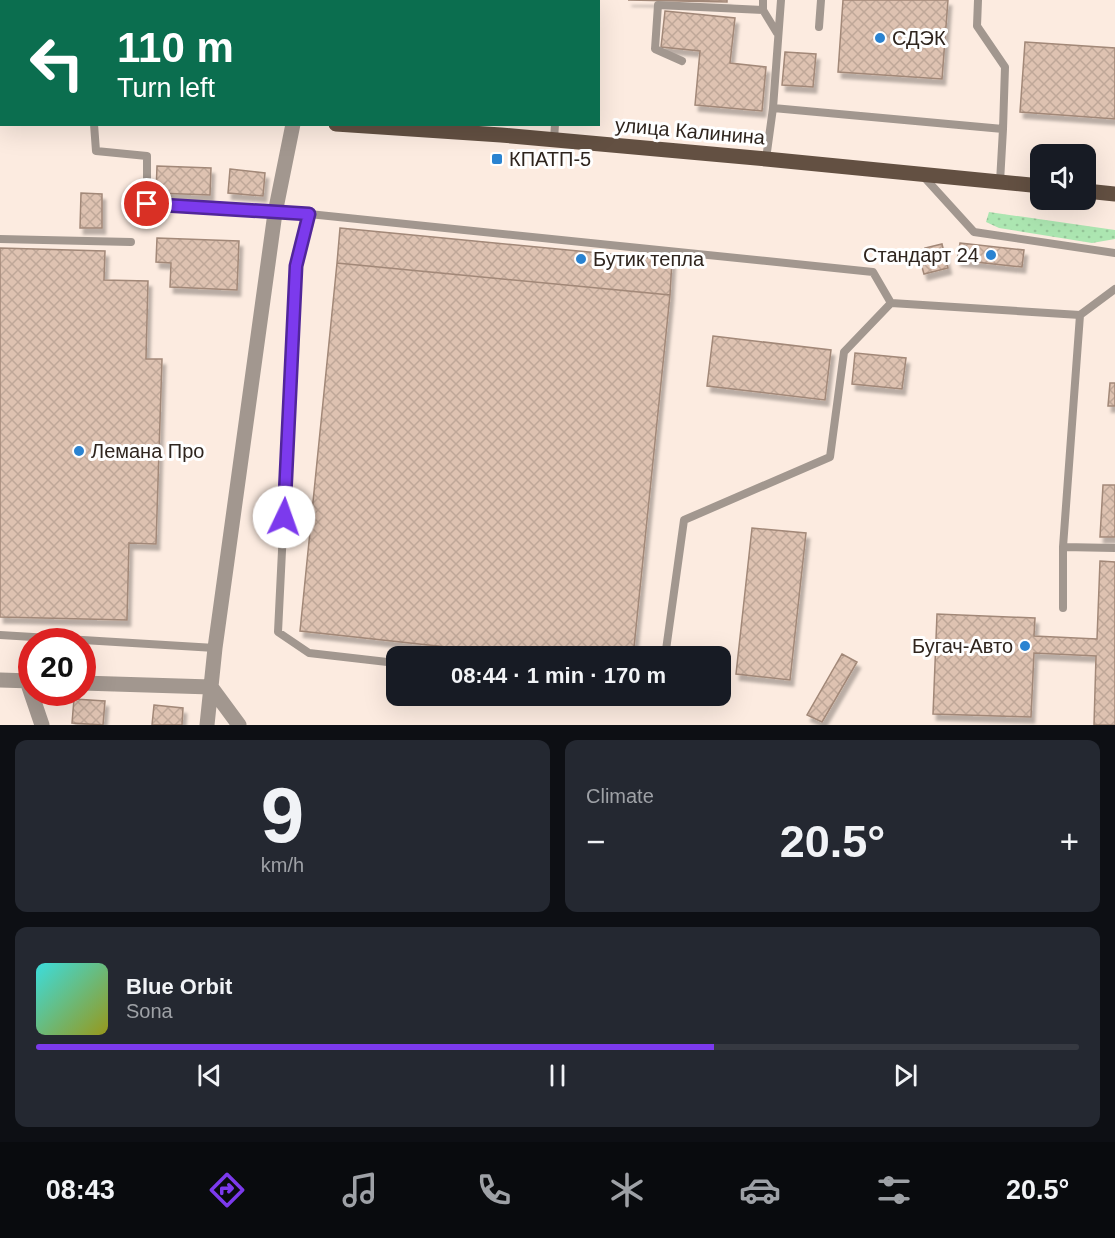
<!DOCTYPE html>
<meta charset="utf-8">
<style>
:root{--surface:#171b24;--page:#242831;--text:#f1f3f6;--muted:#9ea1a6;--line:#363941;--accent:#7c3aed}
body{margin:0;font-family:Arial,sans-serif;background:var(--page);color:var(--text);height:100vh;display:flex;flex-direction:column;font-size:22px;white-space:nowrap}
*{box-sizing:border-box;margin:0}
p{font-size:20px;color:var(--muted)}
.icon{flex:none;width:33px;height:33px;fill:none;stroke:currentColor;stroke-width:2;stroke-linecap:round;stroke-linejoin:round}
.map{position:relative;height:725px;overflow:hidden}
.panel{display:flex;flex-direction:column;gap:15px;padding:15px;background:#0d0f14;flex:1}
.panel>*{flex:none}
.hud{position:absolute;left:0px;top:0px;width:600px;height:126px;box-shadow:0 6px 24px #0002;background:#0b6e4f;color:#fff;overflow:hidden}
.fabs{position:absolute;left:1030px;top:144px;display:grid;gap:12px}
.fabs a{display:grid;place-items:center;width:66px;height:66px;border-radius:12px;background:var(--surface);box-shadow:0 6px 24px #0002;font-size:30px}
.speed{position:absolute;left:18px;top:628px;display:flex;gap:12px;font-size:30px;font-weight:700;text-align:center}
.speed>*{display:grid;place-content:center;width:78px;height:78px;border-radius:50%;background:var(--surface);box-shadow:0 6px 24px #0002;line-height:1}
.speed .limit{border:9px solid #d22;background:#fff;color:#111}
.pin{position:absolute;display:grid;place-items:center;width:51px;height:51px;color:#fff;margin:-26px;border:3px solid #fff;border-radius:50%;box-shadow:0 2px 6px #0007}
.me{position:absolute;width:66px;margin:-33px;rotate:3deg;stroke-linejoin:round;filter:drop-shadow(0 0 4px #0008)}
.turn{display:flex;align-items:center;gap:21px;height:126px;padding:0 18px;font-size:27px}
.turn .icon{width:78px;height:78px;stroke-width:2.5}
.turn b{display:block;font-size:42px;line-height:51px}
.big{font-size:45px;font-weight:600;line-height:1.1}
.panel .tile{flex:1;display:flex;flex-direction:column;justify-content:center;gap:9px;min-width:0;padding:0 21px;border-radius:12px;background:var(--page)}
.panel .dial{align-items:center;gap:0}
.dial b{font-size:78px;line-height:1}
.song{display:flex;align-items:center;gap:18px}
.cover{width:72px;height:72px;border-radius:9px;background:linear-gradient(135deg,hsl(180 70% 55%),hsl(60 70% 35%))}
.played{height:6px;border-radius:3px;background:linear-gradient(90deg,var(--accent) 65%,var(--line) 65%)}
.keys{display:flex;justify-content:space-around;direction:ltr}
.heat{display:flex;justify-content:space-between;align-items:center;font-size:33px;direction:ltr}
.panel .tiles{flex:1;display:grid;gap:15px;grid-template-columns:1fr 1fr}
.tile:last-child{grid-column:span 2}
.trip{position:absolute;left:386px;top:646px;width:345px;height:60px;border-radius:12px;background:var(--surface);box-shadow:0 6px 24px #0002;font-weight:600;line-height:60px;text-align:center}
.tab-bar{display:flex;height:96px;justify-content:space-around;align-items:center;background:#090b0e;color:var(--muted)}
.tab-bar .icon{width:42px;height:42px}
.tab-bar .active{color:var(--accent)}
.tab-bar b{font-size:27px;color:var(--text)}
.map>svg:first-child{display:block}
</style>
<div class="map">
<svg width="1115" height="725" viewBox="0 0 1115 725">
<defs>
<pattern id="grass-dots" width="8" height="8" patternUnits="userSpaceOnUse" patternTransform="scale(1.5)"><rect width="8" height="8" fill="#ace6b1"/><path d="M2 2h.1M6 6h.1" fill="none" stroke="#94c598" stroke-width="1.8" stroke-linecap="round"/></pattern>
<pattern id="building-cross-hatch" width="8" height="8" patternUnits="userSpaceOnUse" patternTransform="scale(1.5)"><rect width="8" height="8" fill="#dec2b1"/><path d="M0 0l8 8M0 8l8-8" fill="none" stroke="#bfa798"/></pattern>
<filter id="shadow"><feDropShadow dx="3.5" dy="6" stdDeviation="1.5" flood-color="#0004"/></filter>
</defs>
<rect width="100%" height="100%" fill="#fcebe0"/>
<path fill="url(#grass-dots)" d="M989,212L1115,230V239L1092,243L999,228L986,222Z"/>
<path fill="url(#building-cross-hatch)" stroke="#a28878" stroke-width="1.5" filter="url(#shadow)" d="M490,0H573L490,2Z
M628,0H727V2Z
M843,0H948L942,79L838,72Z
M665,11L735,18L730,63L766,67L762,111L695,105L700,51L661,47Z
M1025,42L1115,48V119L1020,112Z
M785,52L816,54L813,87L782,85Z
M157,166L211,168L210,195L156,193Z
M230,169L265,173L263,196L228,193Z
M81,193L102,194V228H80Z
M340,228L672,260L670,295L337,263Z
M157,238L239,241L237,290L170,287L171,263L156,262Z
M960,243L1024,250L1022,267L957,260Z
M942,244L948,268L924,274L920,260L928,258L925,248Z
M0,248L105,251L104,280L148,281L146,359H162L156,544L129,543L127,620L0,617Z
M337,263L670,295L633,657H537L300,631Z
M713,336L831,350L825,400L707,386Z
M855,353L906,358L902,389L852,384Z
M1110,383H1115V406H1108Z
M1103,485H1115V537H1100Z
M752,528L806,533L790,680L736,674Z
M1100,561L1115,562V725H1094L1096,656L1034,653L1031,717L933,714L937,614L1035,618L1034,636L1097,639Z
M842,654L857,662L822,722L807,715Z
M74,699L105,701L103,725L72,723Z
M154,705L183,708L182,725H152Z"/>
<g fill="none" stroke-linecap="round" stroke-linejoin="round">
<path stroke="#a2978f" stroke-width="8" d="M121,0L122,2
M978,0L977,26L1005,67L1003,129L1000,182
M297,2V0
M442,2V0
M481,2V0
M589,2V0
M763,10V0
M819,27L821,0
M682,61L655,49L658,5L763,10L777,33
M773,108L1003,129
M94,124L96,151L147,156V204L309,214L873,272L891,303L1080,315
M554,140L555,124
M766,159L773,108L781,0
M924,177L974,232L1115,253
M309,214L296,266L278,632L309,653L396,663
M0,239L131,242
M1063,547L1115,548
M1063,608V547L1080,315L1115,289
M0,635L215,648
M665,657L684,520L830,457L844,352L891,303"/>
<path stroke="#a2978f" stroke-width="15" d="M0,680L32,681
M27,681L42,725
M82,683L211,687L239,725
M207,725L215,648L275,213L293,124"/>
<path stroke="#635042" stroke-width="15" d="M0,90H2
M336,124L501,135L766,159L1041,186
M1086,191L1115,194"/>
</g>
<g fill="none" stroke-linecap="round" stroke-linejoin="round">
<g stroke="#51269a" stroke-width="15">
<path id="route" d="M147,204L309,214L296,266L284,517"/>
</g>
<use href="#route" stroke="#7c3aed" stroke-width="10"/>
</g>
<g fill="#2a83d1" stroke="#fff" stroke-width="2">
<circle cx="880" cy="38" r="6"/>
<rect x="491" y="153" width="12" height="12" rx="3"/>
<circle cx="991" cy="255" r="6"/>
<circle cx="581" cy="259" r="6"/>
<circle cx="79" cy="451" r="6"/>
<circle cx="1025" cy="646" r="6"/>
</g>
<g text-anchor="middle" stroke-width="6" stroke-linejoin="round" paint-order="stroke">
<g font-size="20" fill="#2f251e" stroke="#fff" text-anchor="start">
<text x="892" y="45">СДЭК</text>
<text x="509" y="166">КПАТП-5</text>
<text x="979" y="262" text-anchor="end">Стандарт 24</text>
<text x="593" y="266">Бутик тепла</text>
<text x="91" y="458">Лемана Про</text>
<text x="1013" y="653" text-anchor="end">Бугач-Авто</text>
</g>
<g font-size="20" fill="#2f251e" stroke="#fff">
<text transform="translate(690 131) rotate(5)" y="7">улица Калинина</text>
</g>
</g>
</svg>
<div class="fabs">
<a><svg class="icon" aria-label="sound" viewBox="0 0 24 24"><path d="M4 9h4l5-4v14l-5-4H4zM17 9q2 3 0 6"/></svg></a>
</div>
<div class="speed"><div class="limit">20</div></div>
<div class="pin" style="left:147px;top:204px;background:#d93025"><svg class="icon" aria-label="arrive" viewBox="0 0 24 24"><path d="M6 21V4h12l-3 4 3 4H6"/></svg></div>
<svg class="me" style="left:284px;top:517px" viewBox="-20 -20 40 40"><circle r="19" fill="#fff"/><path d="M0-13L10 11 0 6-10 11z" fill="#7c3aed"/></svg>
<div class="trip">08:44 · 1 min · 170 m</div>
<div class="hud">
<div class="turn"><svg class="icon" aria-label="left" viewBox="0 0 24 24"><path d="M17 20v-9H6M10 6l-5 5 5 5"/></svg><div><b>110 m</b>Turn left</div></div>
</div>
</div>
<section class="panel">
<div class="tiles">
<div class="tile dial"><b>9</b><p>km/h</p></div>
<div class="tile"><p>Climate</p>
<div class="heat"><a>−</a><b class="big">20.5°</b><a>+</a></div>
</div>
<div class="tile">
<div class="song"><i class="cover"></i><div><b>Blue Orbit</b><p>Sona</p></div></div>
<div class="played"></div>
<div class="keys"><svg class="icon" aria-label="previous" viewBox="0 0 24 24"><path d="M18 5L8 12l10 7zM5 5v14"/></svg><svg class="icon" aria-label="pause" viewBox="0 0 24 24"><path d="M8 5v14M16 5v14"/></svg><svg class="icon" aria-label="next" viewBox="0 0 24 24"><path d="M6 5l10 7-10 7zM19 5v14"/></svg></div>
</div>
</div>
</section>
<nav class="tab-bar">
<b>08:43</b>
<svg class="icon active" aria-label="directions" viewBox="0 0 24 24"><path d="M12 3l9 9-9 9-9-9zM9 14v-3h6M13 9l2 2-2 2"/></svg>
<svg class="icon" aria-label="music" viewBox="0 0 24 24"><path d="M9 18V5l10-2v13"/><circle cx="6" cy="18" r="3"/><circle cx="16" cy="16" r="3"/></svg>
<svg class="icon" aria-label="phone" viewBox="0 0 24 24"><path d="M5 4h4l2 5-3 2q2 4 5 5l2-3 5 2v4C11 20 4 13 5 4z"/></svg>
<svg class="icon" aria-label="climate" viewBox="0 0 24 24"><path d="M12 3v18M4 7l16 10M4 17L20 7"/></svg>
<svg class="icon" aria-label="car" viewBox="0 0 24 24"><path d="M5 17H2v-5l4-1 3-4h7l3 4 3 1v5h-3M9 17h6M6 11h13"/><circle cx="7" cy="17" r="2"/><circle cx="17" cy="17" r="2"/></svg>
<svg class="icon" aria-label="filters" viewBox="0 0 24 24"><path d="M4 7h16M4 17h16"/><circle cx="9" cy="7" r="2"/><circle cx="15" cy="17" r="2"/></svg>
<b>20.5°</b>
</nav>
